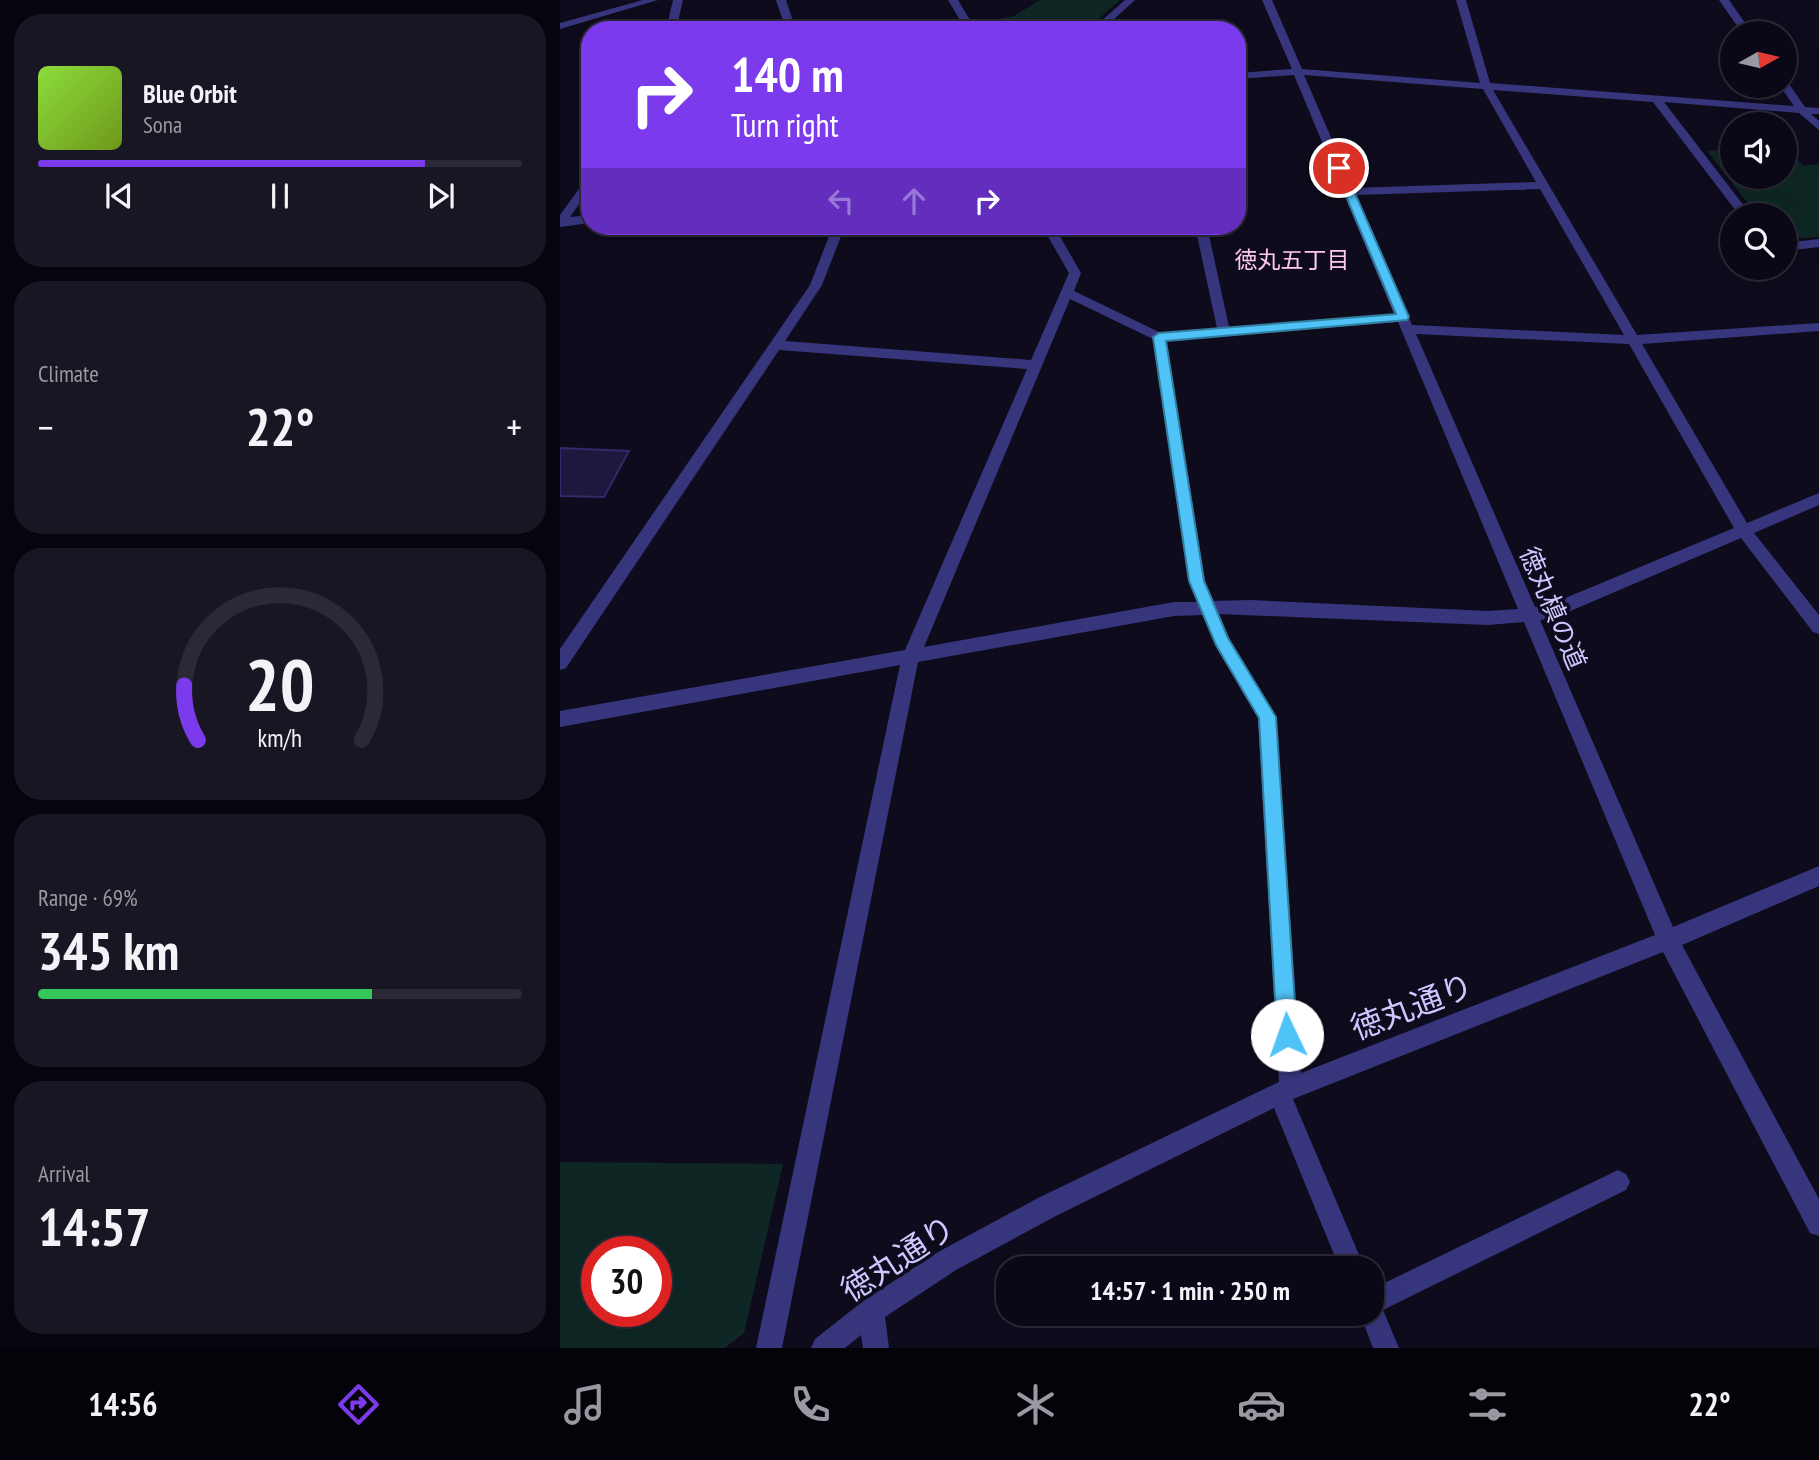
<!DOCTYPE html>
<meta charset="utf-8">
<style>
:root{--surface:#0a0816;--page:#181623;--text:#f1f3f6;--muted:#999aa1;--line:#2a2935;--accent:#7c3aed}
body{margin:0;font-family:"PT Sans Narrow","Noto Sans JP",sans-serif;background:var(--page);color:var(--text);height:100vh;display:flex;flex-direction:column;font-size:26px;white-space:nowrap}
*{box-sizing:border-box;margin:0}
p{font-size:23px;color:var(--muted)}
.icon{flex:none;width:38px;height:38px;fill:none;stroke:currentColor;stroke-width:2;stroke-linecap:round;stroke-linejoin:round}
.map{position:relative;flex:1;overflow:hidden}
.panel{display:flex;flex-direction:column;gap:14px;padding:14px;background:#06040c;width:560px}
.panel>*{flex:none}
.hud{position:absolute;left:21px;top:21px;width:665px;height:214px;border-radius:28px;box-shadow:0 7px 28px #0002,0 0 0 2px var(--line);background:#7c3aed;color:#fff;overflow:hidden}
.needle{width:46px;rotate:82deg}
.fabs{position:absolute;left:1160px;top:21px;display:grid;gap:14px}
.fabs a{display:grid;place-items:center;width:77px;height:77px;border-radius:50%;background:var(--surface);box-shadow:0 7px 28px #0002,0 0 0 2px var(--line);font-size:35px}
.speed{position:absolute;left:21px;top:1236px;display:flex;gap:14px;font-size:35px;font-weight:700;text-align:center}
.speed>*{display:grid;place-content:center;width:91px;height:91px;border-radius:50%;background:var(--surface);box-shadow:0 7px 28px #0002,0 0 0 2px var(--line);line-height:1}
.speed .limit{border:10px solid #d22;background:#fff;color:#111}
.pin{position:absolute;display:grid;place-items:center;width:60px;height:60px;color:#fff;margin:-30px;border:4px solid #fff;border-radius:50%;box-shadow:0 2px 7px #0007}
.me{position:absolute;width:77px;margin:-38px;rotate:357deg;stroke-linejoin:round;filter:drop-shadow(0 0 5px #0008)}
.turn{display:flex;align-items:center;gap:24px;height:147px;padding:0 35px;font-size:32px}
.turn .icon{width:91px;height:91px;stroke-width:2.5}
.turn b{display:block;font-size:49px;line-height:60px}
.lanes{display:flex;align-items:center;height:66px;padding:0 35px;background:#0003;justify-content:center;gap:35px;direction:ltr}
.lanes .off{opacity:.35}
.big{font-size:52px;font-weight:800;line-height:1.1}
.panel .widget{flex:1;display:flex;flex-direction:column;justify-content:center;gap:10px;min-width:0;padding:0 24px;border-radius:28px;background:var(--page)}
.panel .dial{align-items:center;gap:0}
.dial svg{height:182px;overflow:visible;fill:none;stroke:var(--line);stroke-width:7;stroke-linecap:round;text-anchor:middle}
.dial text{fill:var(--text);stroke:none}
.song{display:flex;align-items:center;gap:21px}
.cover{width:84px;height:84px;border-radius:10px;background:linear-gradient(135deg,hsl(90 70% 55%),hsl(80 70% 35%))}
.played{height:7px;border-radius:4px;background:linear-gradient(90deg,var(--accent) 80%,var(--line) 80%)}
.keys{display:flex;justify-content:space-around;direction:ltr}
.heat{display:flex;justify-content:space-between;align-items:center;font-size:38px;direction:ltr}
.charge{height:10px;border-radius:5px;background:linear-gradient(90deg,#34c759 69%,var(--line) 0)}
.trip{position:absolute;left:436px;top:1256px;width:388px;height:70px;border-radius:28px;background:var(--surface);box-shadow:0 7px 28px #0002,0 0 0 2px var(--line);font-weight:800;line-height:70px;text-align:center}
.dock{display:flex;height:112px;justify-content:space-around;align-items:center;background:#040309;color:var(--muted)}
.dock .icon{width:49px;height:49px}
.dock .selected{color:var(--accent)}
.dock b{font-size:32px;color:var(--text)}
main{display:flex;flex:1;min-height:0}
.map>svg:first-child{display:block}
</style>
<main>
<section class="panel">
<div class="widget">
<div class="song"><i class="cover"></i><div><b>Blue Orbit</b><p>Sona</p></div></div>
<div class="played"></div>
<div class="keys"><svg class="icon" aria-label="previous" viewBox="0 0 24 24"><path d="M18 5L8 12l10 7zM5 5v14"/></svg><svg class="icon" aria-label="pause" viewBox="0 0 24 24"><path d="M8 5v14M16 5v14"/></svg><svg class="icon" aria-label="next" viewBox="0 0 24 24"><path d="M6 5l10 7-10 7zM19 5v14"/></svg></div>
</div>
<div class="widget"><p>Climate</p>
<div class="heat"><a>−</a><b class="big">22°</b><a>+</a></div>
</div>
<div class="widget dial"><svg viewBox="0 0 100 80">
<path d="M14 69A42 42 0 1 1 86 69"/>
<path d="M14 69A42 42 0 0 1 8 45" stroke="#7c3aed"/>
<text x="50" y="56" font-size="32" font-weight="700">20</text>
<text x="50" y="72" font-size="11">km/h</text>
</svg></div>
<div class="widget"><p>Range · 69%</p><b class="big">345 km</b><div class="charge"></div></div>
<div class="widget"><p>Arrival</p><b class="big">14:57</b></div>
</section>
<div class="map">
<svg width="1259" height="1348" viewBox="0 0 1259 1348">
<rect width="100%" height="100%" fill="#0e0b1d"/>
<path fill="#0e2725" fill-rule="evenodd" d="M480,0H560L526,30H421L417,23L454,16Z
M1225,147L1243,166L1259,164V237L1225,239V215H1197L1147,151L1172,149V177H1225Z
M0,1162L223,1164L184,1333L165,1348H0ZM37,1251H96V1311H37Z"/>
<path fill="#1e173e" stroke="#34296a" stroke-width="2" d="M0,448L69,451L44,497L0,496Z"/>
<g fill="none" stroke-linecap="round" stroke-linejoin="round">
<path fill="#37367d" fill-rule="evenodd" d="M83,0H98L0,29V23Z
M113,0H123L116,30H106Z
M216,0H226L236,30H226Z
M388,0H398L416,30H406Z
M565,0H575L542,30H531Z
M702,0H712L742,69L920,83L896,0H906L930,83L1234,106L1220,86H1225V83L1229,84L1245,107L1259,108V114H1251L1259,121V130L1239,113L1104,102L1191,215H1179L1093,102L933,90L1077,335L1259,323V331L1082,344L1187,523L1259,493V505L1194,533L1259,615V634L1253,632L1181,538L994,618L980,620L1113,927L1259,866V886L1122,945L1259,1199V1236L1250,1233L1103,952L733,1099L805,1269H780L714,1108L496,1216L396,1270L325,1317L329,1348H303L301,1335L285,1348H251L255,1339L302,1302L378,1252L478,1198L719,1082L698,718L656,646L643,615L614,616L358,662L222,1348H196L340,665L0,727V711L345,650L467,369L219,350L6,668L0,670V649L250,285L273,226H285L262,285L225,341L471,360L509,273L482,226H494L521,273L514,291L601,333L657,328L635,226H647L669,327L834,314L734,75L677,79V73L732,69ZM744,75L923,89L976,182L793,188ZM980,189L1064,335L852,325L796,195ZM510,299L593,339L629,581L637,602H614L364,647ZM838,322L958,609L928,611L690,600L654,601L645,581L606,341ZM856,334L1069,344L1174,528L986,606L975,607ZM659,614L928,625L964,622L1095,935L741,1073L716,717L669,638Z
M1159,0H1169L1192,33H1182Z
M30,178V189L10,217L30,215V223L0,227V215L26,179Z
M1259,239V247L1225,251V243Z
M1058,1170L1066,1174L1070,1182L1066,1190L823,1310L839,1348H813L800,1314H812V1289Z"/>
</g>
<path fill="#4fc3f7" stroke="#337fa1" stroke-width="2" d="M779,165L784,168L849,317L847,320L606,341L644,581L668,638L716,717L737,1035L734,1042L727,1045L720,1042L717,1035L699,718L656,645L629,581L593,337L599,333L836,314L774,168Z"/>
<g text-anchor="middle" stroke-width="7" stroke-linejoin="round" paint-order="stroke">
<g font-size="23" fill="#ffc9ed" stroke="#0e0b1d">
<text x="732" y="268">徳丸五丁目</text>
</g>
<g font-size="26" fill="#ccc7ff" stroke="#0e0b1d">
<text transform="translate(993 608) rotate(67)" y="9">徳丸槙の道</text>
</g>
<g font-size="32" fill="#ccc7ff" stroke="#0e0b1d">
<text transform="translate(852 1007) rotate(-21)" y="11">徳丸通り</text>
<text transform="translate(338 1259) rotate(-33)" y="11">徳丸通り</text>
</g>
</g>
</svg>
<div class="fabs">
<a><svg class="needle" viewBox="-14 -14 28 28"><path d="M0-13l5 13h-10z" fill="#e53935"/><path d="M0 13l5-13h-10z" fill="#999aa1"/></svg></a>
<a><svg class="icon" aria-label="sound" viewBox="0 0 24 24"><path d="M4 9h4l5-4v14l-5-4H4zM17 9q2 3 0 6"/></svg></a>
<a><svg class="icon" aria-label="search" viewBox="0 0 24 24"><circle cx="10" cy="10" r="6"/><path d="M15 15l6 6"/></svg></a>
</div>
<div class="speed"><div class="limit">30</div></div>
<div class="pin" style="left:779px;top:168px;background:#d93025"><svg class="icon" aria-label="arrive" viewBox="0 0 24 24"><path d="M6 21V4h12l-3 4 3 4H6"/></svg></div>
<svg class="me" style="left:727px;top:1035px" viewBox="-20 -20 40 40"><circle r="19" fill="#fff"/><path d="M0-13L10 11 0 6-10 11z" fill="#4fc3f7"/></svg>
<div class="trip">14:57 · 1 min · 250 m</div>
<div class="hud">
<div class="turn"><svg class="icon" aria-label="right" viewBox="0 0 24 24"><path d="M7 20v-9h11M14 6l5 5-5 5"/></svg><div><b>140 m</b>Turn right</div></div>
<div class="lanes"><svg class="icon off" aria-label="left" viewBox="0 0 24 24"><path d="M17 20v-9H6M10 6l-5 5 5 5"/></svg><svg class="icon off" aria-label="ahead" viewBox="0 0 24 24"><path d="M12 20V5M6 11l6-6 6 6"/></svg><svg class="icon" aria-label="right" viewBox="0 0 24 24"><path d="M7 20v-9h11M14 6l5 5-5 5"/></svg></div>
</div>
</div>
</main>
<nav class="dock">
<b>14:56</b>
<svg class="icon selected" aria-label="directions" viewBox="0 0 24 24"><path d="M12 3l9 9-9 9-9-9zM9 14v-3h6M13 9l2 2-2 2"/></svg>
<svg class="icon" aria-label="music" viewBox="0 0 24 24"><path d="M9 18V5l10-2v13"/><circle cx="6" cy="18" r="3"/><circle cx="16" cy="16" r="3"/></svg>
<svg class="icon" aria-label="phone" viewBox="0 0 24 24"><path d="M5 4h4l2 5-3 2q2 4 5 5l2-3 5 2v4C11 20 4 13 5 4z"/></svg>
<svg class="icon" aria-label="climate" viewBox="0 0 24 24"><path d="M12 3v18M4 7l16 10M4 17L20 7"/></svg>
<svg class="icon" aria-label="car" viewBox="0 0 24 24"><path d="M5 17H2v-5l4-1 3-4h7l3 4 3 1v5h-3M9 17h6M6 11h13"/><circle cx="7" cy="17" r="2"/><circle cx="17" cy="17" r="2"/></svg>
<svg class="icon" aria-label="filters" viewBox="0 0 24 24"><path d="M4 7h16M4 17h16"/><circle cx="9" cy="7" r="2"/><circle cx="15" cy="17" r="2"/></svg>
<b>22°</b>
</nav>
